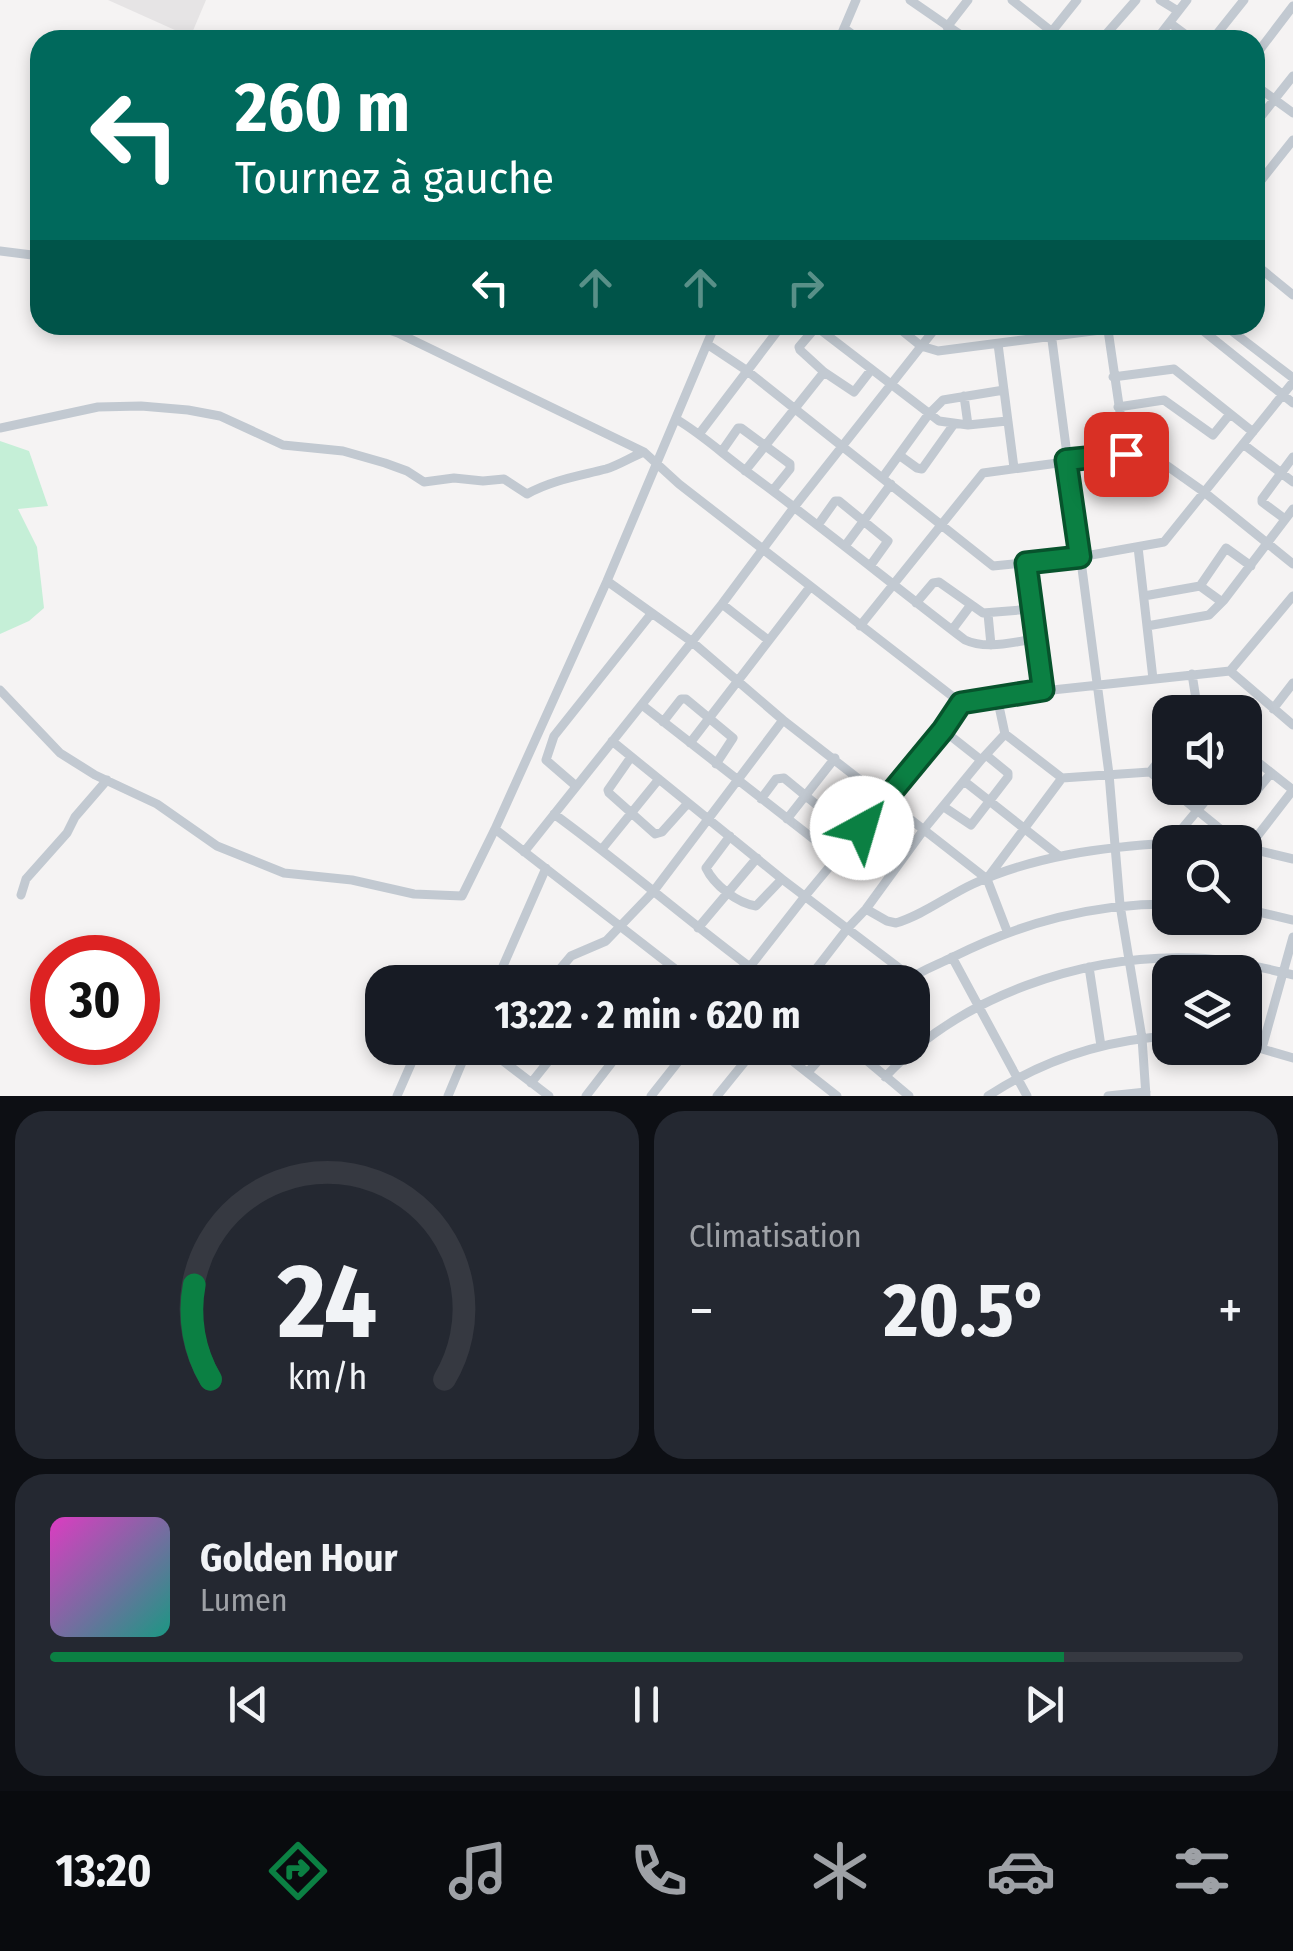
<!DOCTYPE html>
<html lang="fr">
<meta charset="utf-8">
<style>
:root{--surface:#171b24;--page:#242831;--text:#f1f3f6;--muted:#9ea1a6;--line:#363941;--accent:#0b8043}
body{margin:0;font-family:"Fira Sans Condensed",sans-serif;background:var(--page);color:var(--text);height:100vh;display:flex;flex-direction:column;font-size:38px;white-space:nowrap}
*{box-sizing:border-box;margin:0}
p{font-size:32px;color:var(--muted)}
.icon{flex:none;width:55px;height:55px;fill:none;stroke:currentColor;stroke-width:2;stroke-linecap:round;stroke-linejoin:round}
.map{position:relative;height:1096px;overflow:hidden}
.sheet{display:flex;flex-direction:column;gap:15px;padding:15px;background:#0d0f14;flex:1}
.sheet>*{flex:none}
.guide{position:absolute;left:30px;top:30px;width:1235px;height:305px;border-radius:30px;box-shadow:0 5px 15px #0003;background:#00695c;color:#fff;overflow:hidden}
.fabs{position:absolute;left:1152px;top:695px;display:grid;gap:20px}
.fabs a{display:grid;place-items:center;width:110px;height:110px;border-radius:20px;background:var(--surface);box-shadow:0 5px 15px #0003;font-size:50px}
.speed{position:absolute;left:30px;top:935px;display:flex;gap:20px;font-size:50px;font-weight:700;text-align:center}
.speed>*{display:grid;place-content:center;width:130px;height:130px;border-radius:50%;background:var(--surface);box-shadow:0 5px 15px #0003;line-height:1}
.speed .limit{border:15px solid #d22;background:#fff;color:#111}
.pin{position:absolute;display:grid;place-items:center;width:85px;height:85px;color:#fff;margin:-42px;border-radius:20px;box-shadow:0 5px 15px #0006}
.me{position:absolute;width:110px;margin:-55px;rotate:39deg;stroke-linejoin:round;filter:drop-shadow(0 0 8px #0008)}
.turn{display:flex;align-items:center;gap:35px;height:210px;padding:0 40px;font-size:45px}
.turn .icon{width:130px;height:130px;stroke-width:2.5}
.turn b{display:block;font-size:70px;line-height:85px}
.lanes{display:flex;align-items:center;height:95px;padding:0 40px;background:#0003;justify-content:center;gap:50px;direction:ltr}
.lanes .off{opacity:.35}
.big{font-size:75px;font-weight:700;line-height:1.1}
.sheet .widget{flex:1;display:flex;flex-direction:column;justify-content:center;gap:15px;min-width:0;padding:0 35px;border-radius:30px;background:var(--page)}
.sheet .dial{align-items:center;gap:0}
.dial svg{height:260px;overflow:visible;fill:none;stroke:var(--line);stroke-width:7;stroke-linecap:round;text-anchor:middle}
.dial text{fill:var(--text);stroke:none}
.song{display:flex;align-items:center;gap:30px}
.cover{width:120px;height:120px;border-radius:15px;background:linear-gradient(135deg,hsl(310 70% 55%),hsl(170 70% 35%))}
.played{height:10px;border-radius:5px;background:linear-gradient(90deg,var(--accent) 85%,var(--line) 85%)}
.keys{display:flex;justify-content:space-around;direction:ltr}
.heat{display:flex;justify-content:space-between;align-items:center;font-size:55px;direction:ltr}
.sheet .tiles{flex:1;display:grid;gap:15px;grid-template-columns:1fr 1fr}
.widget:last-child{grid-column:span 2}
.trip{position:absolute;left:365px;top:965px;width:565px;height:100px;border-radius:30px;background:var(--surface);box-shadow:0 5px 15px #0003;font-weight:700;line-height:100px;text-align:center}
.dock{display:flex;height:160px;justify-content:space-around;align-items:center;background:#090b0e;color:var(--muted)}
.dock .icon{width:70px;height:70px}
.dock .current{color:var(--accent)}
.dock b{font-size:45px;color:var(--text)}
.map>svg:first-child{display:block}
</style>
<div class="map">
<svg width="1293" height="1096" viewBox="0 0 1293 1096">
<rect width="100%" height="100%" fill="#f5f3f3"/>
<path fill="#e6e4e5" d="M108,0H206L192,33L186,35Z"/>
<path fill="#c5efd7" d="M0,441L29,451L48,506L18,509L37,547L44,608L29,621L0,634Z"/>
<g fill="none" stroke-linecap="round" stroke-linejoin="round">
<path stroke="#c2c9d1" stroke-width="9" d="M910,0L968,40
M1012,0L1051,31
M1160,0L1178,11
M1170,23L1193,40
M947,27L968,0
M844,28L860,40
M839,40L856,0
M1045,40L1077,0
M1101,40L1136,0
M1156,40L1187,0
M1212,40L1244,0
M1255,56L1293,6
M1255,85L1293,113
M1255,124L1293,76
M1255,188L1293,140
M0,251L40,256
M1255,264L1293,295
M375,325L398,333L644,452L679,484L961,703
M814,325L939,421L968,425L1007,421
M895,325L921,346L938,351L1139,325
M1050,325L1109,774L1120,905L1142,1038L1146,1096
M1196,325L1293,403
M1224,325L1293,378
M816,327L799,347L800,350L824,372L854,392L871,370
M1108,330L1126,453
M707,344L746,370L993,566L1080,557L1164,542L1293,382
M998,344L1014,468
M1113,377L1174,369L1253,432
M964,396L968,425
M1118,407L1164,400L1213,435L1230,414
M676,419C703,435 725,456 750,474C823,528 893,585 965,640C987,650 1012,642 1036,639
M0,428L98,407L141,406L188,410L220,416L283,445L343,451L385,463L407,471L424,482L454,478L483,481L504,479L527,494C552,480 579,476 606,469C619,465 631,457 644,452
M700,433L782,325
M1243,444L1293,482
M722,451L738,428H741L790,464V469L773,490
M899,455L917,468L922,469L954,424
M745,471L824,372
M883,477L928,415L943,400L1004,390
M1285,519L1262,502V499L1293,457
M818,525L835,501H839L888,541L870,566
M845,546L891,484
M1138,547L1153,679
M1026,563L1043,691
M607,581L691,641L783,720L987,879L1007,931
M1200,586L1226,548L1251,566
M1144,596L1200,586L1222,602
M916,603L933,583L939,582L983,613L1032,609
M722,604L768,640
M988,614L991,645
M860,626L983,473L1140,452L1149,453L1204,492L1293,564
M1147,626L1209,615L1224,600L1293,509
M952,630L970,606
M1230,671L1293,596
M1192,674L1198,712
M0,690L60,753L95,775L157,804L217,846L284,873L352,880L414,894L462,896L495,829L607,581L715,325
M997,697L1005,734L1062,778L1150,772L1219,828L1225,836L1227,842
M642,705L838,858
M1273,709L1293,683
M663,722L681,699H686L733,738L716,764
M943,730L981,760
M612,741L782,879L911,977
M690,743L810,587
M1245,752L1293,790L1248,848
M631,757L608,790L609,793L655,834L662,832L688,803
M1150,772L1170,747
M964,781L1058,855
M576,786L546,760L554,736L651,614
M1244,788L1254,794L1271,773
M761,799L776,779L784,778L829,815L814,839
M944,807L971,825L1008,777V773L986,755
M554,814C628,868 696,928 770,982
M787,819L835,758
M495,829L692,982
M730,836L706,868C714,885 737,903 756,906L782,879
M1171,842L1216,788
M1247,848L1293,859
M602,849L659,779
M524,852L722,604L795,506L938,325
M989,876L1062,778
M21,895L26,879L67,833L75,817L107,780
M866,909L887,921L896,923C923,915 947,896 973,884C1034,856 1103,847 1170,843
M1245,909L1293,920
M698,928L757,858
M952,957L1027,1096
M1089,967L1101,1046
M496,982L546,868
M549,982L571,956L606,941L653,892L783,720
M738,982L806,895L943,730L961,703L1043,691L1230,671L1293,725
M806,982L847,929L866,909L925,828L981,760L1005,734
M905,982C919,971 937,965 953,957C1023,922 1092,904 1170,904
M1245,1044L1293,1058
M486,1048L549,1096
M776,1048L837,1096
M852,1048L909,1096
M1262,1048L1293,937
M808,1072L830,1048
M885,1077C961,995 1084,954 1194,958C1228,959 1260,967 1293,975
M531,1083L559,1048
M397,1096L418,1048
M448,1096L468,1048
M586,1096L623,1048
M651,1096L689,1048
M717,1096L756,1048
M988,1096C1043,1060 1104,1040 1170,1036
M1108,1096L1146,1092"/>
</g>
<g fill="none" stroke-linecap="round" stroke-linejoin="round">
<g stroke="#07532c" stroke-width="25">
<path id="route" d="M862,828L943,730L961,703L1043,690L1026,563L1080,557L1066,460L1126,454"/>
</g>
<use href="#route" stroke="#0b8043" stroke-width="18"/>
</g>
</svg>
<div class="fabs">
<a><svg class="icon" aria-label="sound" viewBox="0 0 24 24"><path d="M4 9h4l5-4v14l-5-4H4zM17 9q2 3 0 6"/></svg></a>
<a><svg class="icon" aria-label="search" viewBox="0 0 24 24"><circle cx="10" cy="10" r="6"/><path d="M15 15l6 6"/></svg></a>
<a><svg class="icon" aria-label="layers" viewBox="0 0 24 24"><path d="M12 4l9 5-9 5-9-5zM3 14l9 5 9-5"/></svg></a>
</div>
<div class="speed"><div class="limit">30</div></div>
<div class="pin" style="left:1126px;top:454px;background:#d93025"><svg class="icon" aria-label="arrive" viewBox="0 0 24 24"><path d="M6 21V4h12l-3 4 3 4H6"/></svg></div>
<svg class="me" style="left:862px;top:828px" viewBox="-20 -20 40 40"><circle r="19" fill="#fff"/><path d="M0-13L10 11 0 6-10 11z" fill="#0b8043"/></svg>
<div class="trip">13:22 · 2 min · 620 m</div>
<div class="guide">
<div class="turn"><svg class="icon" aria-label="left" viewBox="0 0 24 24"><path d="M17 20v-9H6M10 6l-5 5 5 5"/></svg><div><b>260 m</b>Tournez à gauche</div></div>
<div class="lanes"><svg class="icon" aria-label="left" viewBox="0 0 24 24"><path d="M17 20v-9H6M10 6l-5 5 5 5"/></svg><svg class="icon off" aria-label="ahead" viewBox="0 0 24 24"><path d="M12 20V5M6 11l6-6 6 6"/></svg><svg class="icon off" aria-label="ahead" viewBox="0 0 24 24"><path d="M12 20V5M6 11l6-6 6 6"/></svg><svg class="icon off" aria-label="right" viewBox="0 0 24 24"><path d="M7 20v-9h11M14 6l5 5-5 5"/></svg></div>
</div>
</div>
<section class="sheet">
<div class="tiles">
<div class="widget dial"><svg viewBox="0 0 100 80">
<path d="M14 69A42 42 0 1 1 86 69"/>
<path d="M14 69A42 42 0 0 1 9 40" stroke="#0b8043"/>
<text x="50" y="56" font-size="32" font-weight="700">24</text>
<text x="50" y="72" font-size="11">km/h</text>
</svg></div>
<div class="widget"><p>Climatisation</p>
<div class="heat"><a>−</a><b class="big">20.5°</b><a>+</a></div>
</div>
<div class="widget">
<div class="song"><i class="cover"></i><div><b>Golden Hour</b><p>Lumen</p></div></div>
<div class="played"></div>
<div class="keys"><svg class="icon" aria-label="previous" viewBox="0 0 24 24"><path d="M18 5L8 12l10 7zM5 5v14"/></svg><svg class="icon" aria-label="pause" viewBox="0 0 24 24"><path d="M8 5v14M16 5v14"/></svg><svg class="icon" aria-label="next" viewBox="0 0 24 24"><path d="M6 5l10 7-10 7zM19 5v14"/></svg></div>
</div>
</div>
</section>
<nav class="dock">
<b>13:20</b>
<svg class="icon current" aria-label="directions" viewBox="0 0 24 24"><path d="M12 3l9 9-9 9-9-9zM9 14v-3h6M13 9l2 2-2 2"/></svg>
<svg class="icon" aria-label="music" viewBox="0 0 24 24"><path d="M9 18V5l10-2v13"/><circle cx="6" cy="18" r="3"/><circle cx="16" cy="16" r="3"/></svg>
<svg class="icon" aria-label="phone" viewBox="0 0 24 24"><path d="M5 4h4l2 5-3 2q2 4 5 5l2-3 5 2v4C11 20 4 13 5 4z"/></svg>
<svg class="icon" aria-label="climate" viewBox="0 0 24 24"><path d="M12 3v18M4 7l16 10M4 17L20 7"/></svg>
<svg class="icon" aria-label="car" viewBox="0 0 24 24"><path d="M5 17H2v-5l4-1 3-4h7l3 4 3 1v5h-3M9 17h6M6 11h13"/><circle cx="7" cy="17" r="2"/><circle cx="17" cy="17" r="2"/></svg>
<svg class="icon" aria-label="filters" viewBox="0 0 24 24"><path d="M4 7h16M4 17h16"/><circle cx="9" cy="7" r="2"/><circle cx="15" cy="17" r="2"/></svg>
</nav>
